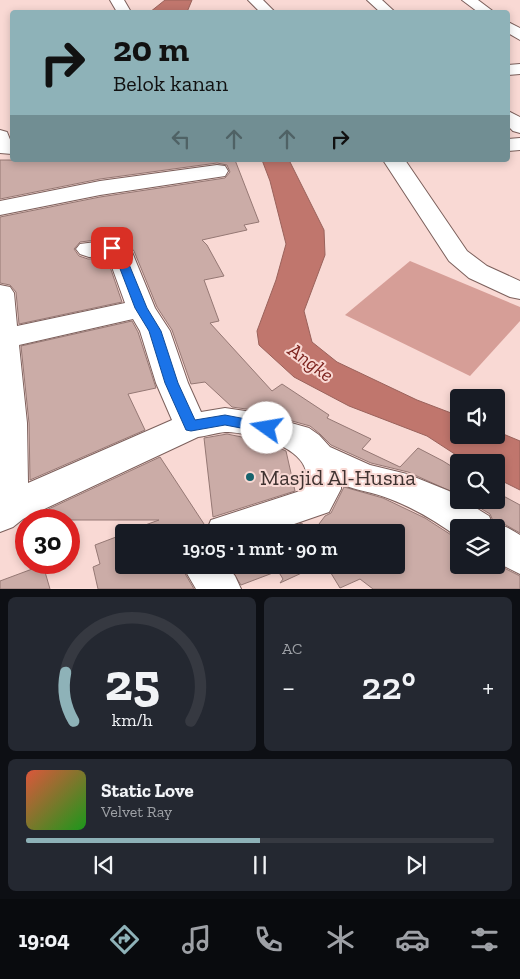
<!DOCTYPE html>
<html lang="id">
<meta charset="utf-8">
<style>
:root{--surface:#171b24;--page:#242831;--text:#f1f3f6;--muted:#9ea1a6;--line:#363941;--accent:#8eb2b8}
body{margin:0;font-family:"Zilla Slab",serif;background:var(--page);color:var(--text);height:100vh;display:flex;flex-direction:column;font-size:19px;white-space:nowrap}
*{box-sizing:border-box;margin:0}
p{font-size:16px;color:var(--muted)}
.icon{flex:none;width:28px;height:28px;fill:none;stroke:currentColor;stroke-width:2;stroke-linecap:round;stroke-linejoin:round}
.map{position:relative;height:589px;overflow:hidden}
.panel{display:flex;flex-direction:column;gap:8px;padding:8px;background:#0d0f14;flex:1}
.panel>*{flex:none}
.banner{position:absolute;left:10px;top:10px;width:500px;height:152px;border-radius:5px;box-shadow:0 2px 8px #0003;background:#8eb2b8;color:#111;overflow:hidden}
.controls{position:absolute;left:450px;top:389px;display:grid;gap:10px}
.controls a{display:grid;place-items:center;width:55px;height:55px;border-radius:5px;background:var(--surface);box-shadow:0 2px 8px #0003;font-size:25px}
.speed{position:absolute;left:15px;top:509px;display:flex;gap:10px;font-size:25px;font-weight:700;text-align:center}
.speed>*{display:grid;place-content:center;width:65px;height:65px;border-radius:50%;background:var(--surface);box-shadow:0 2px 8px #0003;line-height:1}
.speed .limit{border:8px solid #d22;background:#fff;color:#111}
.pin{position:absolute;display:grid;place-items:center;width:42px;height:42px;color:#fff;margin:-21px;border-radius:10px;box-shadow:0 2px 8px #0006}
.me{position:absolute;width:55px;margin:-28px;rotate:283deg;stroke-linejoin:round;filter:drop-shadow(0 0 4px #0008)}
.turn{display:flex;align-items:center;gap:18px;height:105px;padding:0 20px;font-size:22px}
.turn .icon{width:65px;height:65px;stroke-width:2.5}
.turn b{display:block;font-size:35px;line-height:42px}
.lanes{display:flex;align-items:center;height:48px;padding:0 20px;background:#0003;justify-content:center;gap:25px;direction:ltr}
.lanes .off{opacity:.35}
.big{font-size:38px;font-weight:600;line-height:1.1}
.panel .tile{flex:1;display:flex;flex-direction:column;justify-content:center;gap:8px;min-width:0;padding:0 18px;border-radius:8px;background:var(--page)}
.panel .dial{align-items:center;gap:0}
.dial svg{height:130px;overflow:visible;fill:none;stroke:var(--line);stroke-width:7;stroke-linecap:round;text-anchor:middle}
.dial text{fill:var(--text);stroke:none}
.song{display:flex;align-items:center;gap:15px}
.cover{width:60px;height:60px;border-radius:8px;background:linear-gradient(135deg,hsl(10 70% 55%),hsl(120 70% 35%))}
.played{height:5px;border-radius:2px;background:linear-gradient(90deg,var(--accent) 50%,var(--line) 50%)}
.keys{display:flex;justify-content:space-around;direction:ltr}
.heat{display:flex;justify-content:space-between;align-items:center;font-size:28px;direction:ltr}
.panel .tiles{flex:1;display:grid;gap:8px;grid-template-columns:1fr 1fr}
.tile:last-child{grid-column:span 2}
.trip{position:absolute;left:115px;top:524px;width:290px;height:50px;border-radius:5px;background:var(--surface);box-shadow:0 2px 8px #0003;font-weight:600;line-height:50px;text-align:center}
.menu{display:flex;height:80px;justify-content:space-around;align-items:center;background:#090b0e;color:var(--muted)}
.menu .icon{width:35px;height:35px}
.menu .active{color:var(--accent)}
.menu b{font-size:22px;color:var(--text)}
.map>svg:first-child{display:block}
</style>
<div class="map">
<svg width="520" height="589" viewBox="0 0 520 589">
<rect width="100%" height="100%" fill="#f9d9d4"/>
<path fill="#d69e97" d="M410,261L520,307V321L470,376L345,315Z"/>
<path fill="#c0766d" stroke="#9a625b" d="M165,0H192L187,12H150Z
M262,160H289L324,230L325,255L304,311L312,342L337,362L417,400L459,416V435H496V431L520,441V490L496,478V462H467L427,436L349,406L294,377L259,345L257,331L276,280L286,244L270,181Z"/>
<path fill="#cbaca7" stroke="#957874" d="M0,160H235L259,222L244,225L247,230L202,240L207,245L224,276L204,280L219,321L210,323L272,391L282,384L329,415L327,418L371,439L362,449L400,467L418,448L443,461L459,471V495L408,472L371,463L331,445L320,434L310,426L253,410L232,407L205,382L191,384L172,330L157,307L134,251L129,245L113,238L80,242L74,249L79,256L88,259L107,258L122,302L19,324L16,292L10,285L0,283V217L100,197L225,178L230,172L227,165L217,163L100,179L0,199Z
M132,321L138,332L156,388L128,394L145,430L30,480L29,423L21,346Z
M227,434L266,442L286,451L295,491L213,517L204,438Z
M160,457L206,527L204,532H126L159,520H25Z
M344,487L383,498L425,518L459,540V565L496,564L520,576V589H373L360,579L340,588L326,565H396V532H313L325,516L331,513Z
M496,492L520,505V533L504,524L494,523L490,514L467,500H496Z
M302,523L304,532H275Z
M124,534V565H180L194,589H98L93,567L100,564L95,545Z
M43,565L50,589H0V581Z
M228,565H319L280,583L283,579L278,571L241,585Z"/>
<g fill="none" stroke-linecap="round" stroke-linejoin="round">
<g stroke="#7c605c" stroke-width="2">
<path id="minor" d="M110,0H124L131,12H117Z
M248,0H263L275,12H260Z
M367,0H382L395,12H380Z
M462,0H478L494,12H478Z
M508,22L520,28V40L508,33Z
M520,64V74L508,75V65Z
M508,111L520,117V133L513,131L508,126Z
M0,130L7,132L11,142H12V154L0,153Z
M520,138V150L508,151V139Z
M383,160H405L467,251L487,266L520,281V299L510,297L469,278L449,261Z
M217,165L225,166L228,171L225,176L100,195L0,215V201L100,181Z
M112,240L128,247L132,252L155,308L170,331L188,383L201,412L225,408L252,412L309,428L319,435L330,447L370,465L407,474L449,491L459,497V500H463L489,516L493,525C502,523 512,530 520,535V574L496,562V528H459V538C437,522 416,509 390,499C374,492 357,491 341,484V489L329,512L271,532H206L211,520L303,490C323,450 252,432 225,432C216,433 206,436 198,437L23,519L13,527L0,532V285L10,287L14,293L17,326L125,303L108,256L89,257L80,254L76,249L80,244ZM133,319L140,331L156,383L172,420L28,483L27,423L19,345Z
M182,565H226L235,576L241,589H196Z"/>
</g>
<use href="#minor" fill="#fff" fill-rule="evenodd"/>
</g>
<path fill="#1a73e8" stroke="#114b97" d="M112,245L124,252L147,308L161,331L178,383L195,420L225,415L272,424L274,428L272,432L267,433L225,425L191,431L186,430L165,383L149,331L135,308L114,253L107,248Z"/>
<circle fill="#16636d" stroke="#f9d9d4" stroke-width="2" cx="250" cy="477" r="5"/>
<g text-anchor="middle" stroke-width="4" stroke-linejoin="round" paint-order="stroke">
<g font-size="20" font-style="italic" fill="#7d231e" stroke="#f9d9d4">
<text transform="translate(311 362) rotate(36)" y="7">Angke</text>
</g>
<g font-size="22" fill="#403331" stroke="#f9d9d4" text-anchor="start">
<text x="260" y="485">Masjid Al-Husna</text>
</g>
</g>
</svg>
<div class="controls">
<a><svg class="icon" aria-label="sound" viewBox="0 0 24 24"><path d="M4 9h4l5-4v14l-5-4H4zM17 9q2 3 0 6"/></svg></a>
<a><svg class="icon" aria-label="search" viewBox="0 0 24 24"><circle cx="10" cy="10" r="6"/><path d="M15 15l6 6"/></svg></a>
<a><svg class="icon" aria-label="layers" viewBox="0 0 24 24"><path d="M12 4l9 5-9 5-9-5zM3 14l9 5 9-5"/></svg></a>
</div>
<div class="speed"><div class="limit">30</div></div>
<div class="pin" style="left:112px;top:248px;background:#d93025"><svg class="icon" aria-label="arrive" viewBox="0 0 24 24"><path d="M6 21V4h12l-3 4 3 4H6"/></svg></div>
<svg class="me" style="left:267px;top:428px" viewBox="-20 -20 40 40"><circle r="19" fill="#fff"/><path d="M0-13L10 11 0 6-10 11z" fill="#1a73e8"/></svg>
<div class="trip">19:05 · 1 mnt · 90 m</div>
<div class="banner">
<div class="turn"><svg class="icon" aria-label="right" viewBox="0 0 24 24"><path d="M7 20v-9h11M14 6l5 5-5 5"/></svg><div><b>20 m</b>Belok kanan</div></div>
<div class="lanes"><svg class="icon off" aria-label="left" viewBox="0 0 24 24"><path d="M17 20v-9H6M10 6l-5 5 5 5"/></svg><svg class="icon off" aria-label="ahead" viewBox="0 0 24 24"><path d="M12 20V5M6 11l6-6 6 6"/></svg><svg class="icon off" aria-label="ahead" viewBox="0 0 24 24"><path d="M12 20V5M6 11l6-6 6 6"/></svg><svg class="icon" aria-label="right" viewBox="0 0 24 24"><path d="M7 20v-9h11M14 6l5 5-5 5"/></svg></div>
</div>
</div>
<section class="panel">
<div class="tiles">
<div class="tile dial"><svg viewBox="0 0 100 80">
<path d="M14 69A42 42 0 1 1 86 69"/>
<path d="M14 69A42 42 0 0 1 9 39" stroke="#8eb2b8"/>
<text x="50" y="56" font-size="32" font-weight="700">25</text>
<text x="50" y="72" font-size="11">km/h</text>
</svg></div>
<div class="tile"><p>AC</p>
<div class="heat"><a>−</a><b class="big">22°</b><a>+</a></div>
</div>
<div class="tile">
<div class="song"><i class="cover"></i><div><b>Static Love</b><p>Velvet Ray</p></div></div>
<div class="played"></div>
<div class="keys"><svg class="icon" aria-label="previous" viewBox="0 0 24 24"><path d="M18 5L8 12l10 7zM5 5v14"/></svg><svg class="icon" aria-label="pause" viewBox="0 0 24 24"><path d="M8 5v14M16 5v14"/></svg><svg class="icon" aria-label="next" viewBox="0 0 24 24"><path d="M6 5l10 7-10 7zM19 5v14"/></svg></div>
</div>
</div>
</section>
<nav class="menu">
<b>19:04</b>
<svg class="icon active" aria-label="directions" viewBox="0 0 24 24"><path d="M12 3l9 9-9 9-9-9zM9 14v-3h6M13 9l2 2-2 2"/></svg>
<svg class="icon" aria-label="music" viewBox="0 0 24 24"><path d="M9 18V5l10-2v13"/><circle cx="6" cy="18" r="3"/><circle cx="16" cy="16" r="3"/></svg>
<svg class="icon" aria-label="phone" viewBox="0 0 24 24"><path d="M5 4h4l2 5-3 2q2 4 5 5l2-3 5 2v4C11 20 4 13 5 4z"/></svg>
<svg class="icon" aria-label="climate" viewBox="0 0 24 24"><path d="M12 3v18M4 7l16 10M4 17L20 7"/></svg>
<svg class="icon" aria-label="car" viewBox="0 0 24 24"><path d="M5 17H2v-5l4-1 3-4h7l3 4 3 1v5h-3M9 17h6M6 11h13"/><circle cx="7" cy="17" r="2"/><circle cx="17" cy="17" r="2"/></svg>
<svg class="icon" aria-label="filters" viewBox="0 0 24 24"><path d="M4 7h16M4 17h16"/><circle cx="9" cy="7" r="2"/><circle cx="15" cy="17" r="2"/></svg>
</nav>
